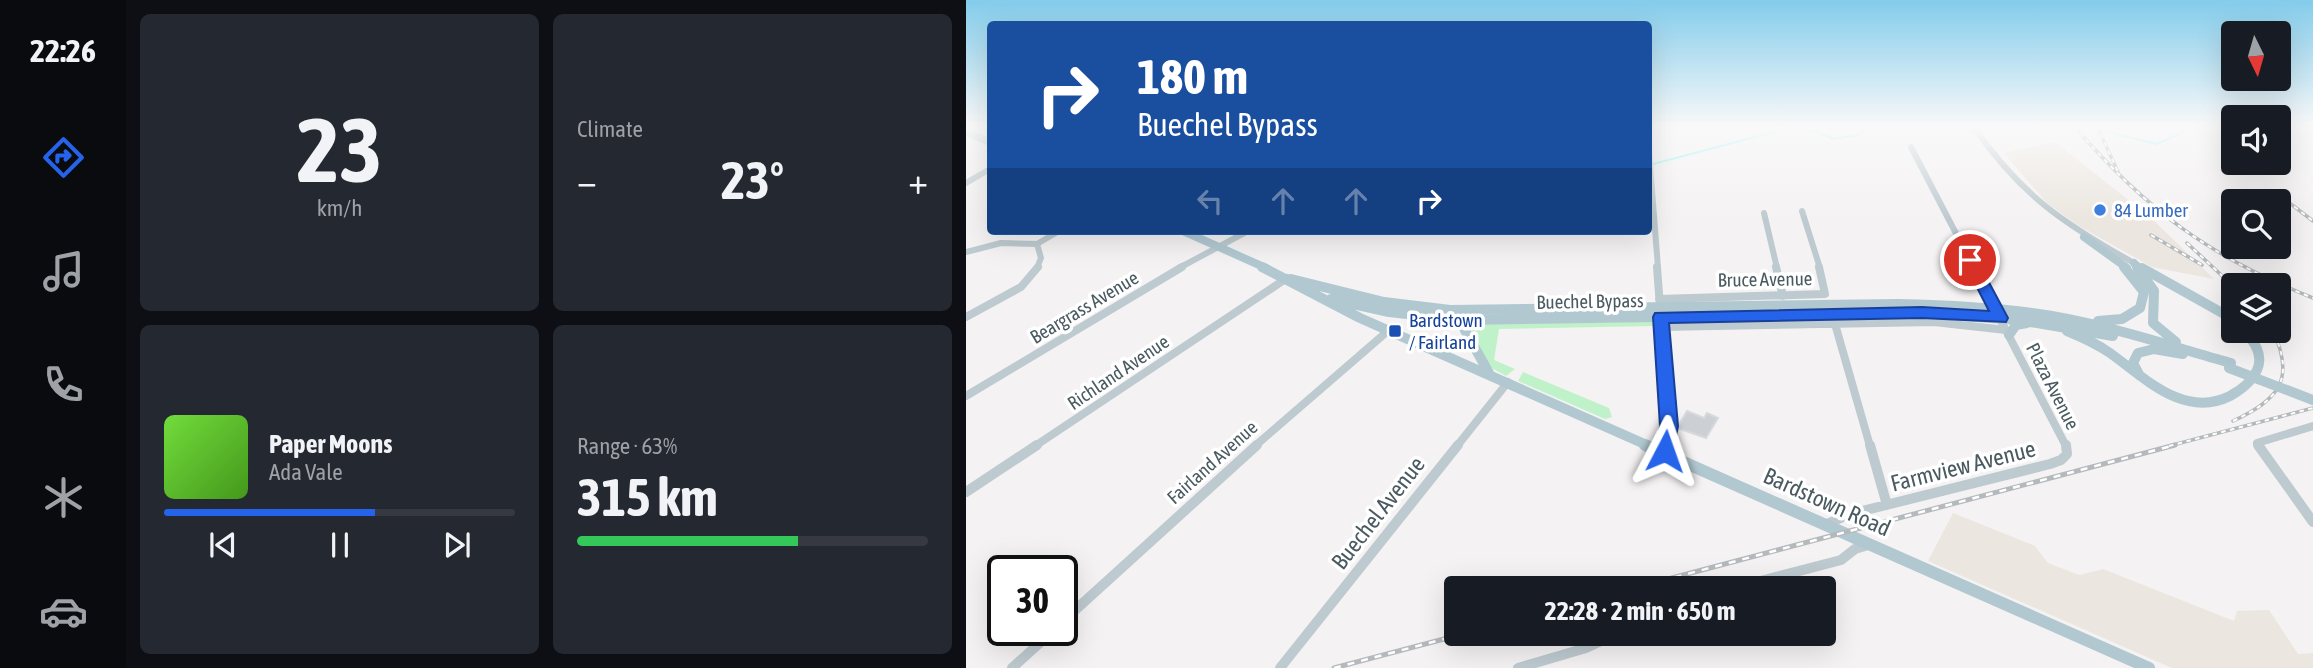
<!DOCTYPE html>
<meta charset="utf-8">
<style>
:root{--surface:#171b24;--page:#242831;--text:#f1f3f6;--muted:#9ea1a6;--line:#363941;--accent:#2563eb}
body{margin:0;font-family:"Asap Condensed",sans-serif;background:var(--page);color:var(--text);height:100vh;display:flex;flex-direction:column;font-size:26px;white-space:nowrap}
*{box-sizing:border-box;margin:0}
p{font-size:23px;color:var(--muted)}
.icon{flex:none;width:38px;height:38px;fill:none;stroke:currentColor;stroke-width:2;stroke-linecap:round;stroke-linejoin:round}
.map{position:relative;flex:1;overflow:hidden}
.sheet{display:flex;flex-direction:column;gap:14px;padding:14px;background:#0d0f14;width:840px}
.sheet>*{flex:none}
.banner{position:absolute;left:21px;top:21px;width:665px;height:214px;border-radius:7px;box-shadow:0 7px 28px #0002;background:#1a4fa0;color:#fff;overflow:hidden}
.needle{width:46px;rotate:175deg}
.controls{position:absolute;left:1255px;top:21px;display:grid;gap:14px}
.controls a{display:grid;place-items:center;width:70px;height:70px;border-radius:7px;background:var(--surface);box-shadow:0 7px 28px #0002;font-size:35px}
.speed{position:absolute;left:21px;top:555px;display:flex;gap:14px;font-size:35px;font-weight:700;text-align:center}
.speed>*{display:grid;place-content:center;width:91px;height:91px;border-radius:50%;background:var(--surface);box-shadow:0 7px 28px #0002;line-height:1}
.speed .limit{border:4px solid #111;border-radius:10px;background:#fff;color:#111}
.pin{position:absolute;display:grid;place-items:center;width:60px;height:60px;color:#fff;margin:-30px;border:4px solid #fff;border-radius:50%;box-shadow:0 2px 7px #0007}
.me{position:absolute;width:77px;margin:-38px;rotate:4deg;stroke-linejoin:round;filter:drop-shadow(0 0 5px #0008)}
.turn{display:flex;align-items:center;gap:24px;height:147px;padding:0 35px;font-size:32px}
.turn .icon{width:91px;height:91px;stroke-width:2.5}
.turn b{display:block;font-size:49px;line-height:60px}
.lanes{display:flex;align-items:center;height:66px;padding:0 35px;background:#0003;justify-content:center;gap:35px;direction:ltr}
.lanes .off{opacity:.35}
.big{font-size:52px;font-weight:700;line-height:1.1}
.sheet .widget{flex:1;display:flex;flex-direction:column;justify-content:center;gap:10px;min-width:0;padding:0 24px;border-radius:10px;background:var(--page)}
.sheet .dial{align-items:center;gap:0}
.dial b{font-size:91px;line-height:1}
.song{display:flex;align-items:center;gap:21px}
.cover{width:84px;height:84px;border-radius:10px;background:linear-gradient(135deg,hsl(100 70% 55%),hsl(100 70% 35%))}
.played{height:7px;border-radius:4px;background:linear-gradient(90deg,var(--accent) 60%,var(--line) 60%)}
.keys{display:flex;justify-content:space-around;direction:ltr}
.heat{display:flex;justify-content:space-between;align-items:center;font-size:38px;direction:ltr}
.charge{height:10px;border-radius:5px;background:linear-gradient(90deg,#34c759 63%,var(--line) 0)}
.sheet .tiles{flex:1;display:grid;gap:14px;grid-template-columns:repeat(2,1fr)}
.trip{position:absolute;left:478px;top:576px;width:392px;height:70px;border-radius:7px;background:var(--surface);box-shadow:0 7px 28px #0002;font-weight:700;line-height:70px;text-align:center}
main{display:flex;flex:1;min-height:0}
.tab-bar{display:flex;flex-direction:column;width:126px;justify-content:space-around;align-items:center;background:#090b0e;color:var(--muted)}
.tab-bar .icon{width:49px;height:49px}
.tab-bar .selected{color:var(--accent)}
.tab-bar b{font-size:32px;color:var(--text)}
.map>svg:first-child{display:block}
</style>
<main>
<nav class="tab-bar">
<b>22:26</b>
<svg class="icon selected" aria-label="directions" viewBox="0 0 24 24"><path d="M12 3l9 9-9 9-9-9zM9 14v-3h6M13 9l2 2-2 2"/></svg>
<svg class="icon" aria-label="music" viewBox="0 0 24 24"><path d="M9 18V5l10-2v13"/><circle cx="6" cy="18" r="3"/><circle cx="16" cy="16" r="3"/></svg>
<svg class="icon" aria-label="phone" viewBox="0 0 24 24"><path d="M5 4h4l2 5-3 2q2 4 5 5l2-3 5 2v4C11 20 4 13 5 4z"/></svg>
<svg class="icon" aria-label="climate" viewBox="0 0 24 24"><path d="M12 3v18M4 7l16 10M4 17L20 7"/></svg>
<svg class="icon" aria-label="car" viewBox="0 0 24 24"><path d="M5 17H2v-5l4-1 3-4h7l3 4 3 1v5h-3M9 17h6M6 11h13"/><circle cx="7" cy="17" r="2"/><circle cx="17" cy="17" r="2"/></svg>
</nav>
<section class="sheet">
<div class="tiles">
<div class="widget dial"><b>23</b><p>km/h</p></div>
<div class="widget"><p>Climate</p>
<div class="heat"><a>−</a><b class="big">23°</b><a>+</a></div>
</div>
<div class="widget">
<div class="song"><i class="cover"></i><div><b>Paper Moons</b><p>Ada Vale</p></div></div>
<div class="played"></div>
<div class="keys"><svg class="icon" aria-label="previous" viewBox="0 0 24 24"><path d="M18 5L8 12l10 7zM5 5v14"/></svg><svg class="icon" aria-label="pause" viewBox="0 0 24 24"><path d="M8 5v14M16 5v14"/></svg><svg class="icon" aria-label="next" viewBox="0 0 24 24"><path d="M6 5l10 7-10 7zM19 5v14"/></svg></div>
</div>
<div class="widget"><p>Range · 63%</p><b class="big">315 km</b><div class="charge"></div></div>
</div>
</section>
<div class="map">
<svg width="1347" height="668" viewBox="0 0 1347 668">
<rect width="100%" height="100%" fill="#f4f2f2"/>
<path fill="#ebe6df" d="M1089,142L1184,217L1248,279L1186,267L1113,226L1081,203L1038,153Z
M987,513L1069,546L1082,563L1113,575L1137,569L1268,621L1271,611L1303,610L1332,654L1347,653V668H1206L962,561Z"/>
<path fill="#c0f2c9" d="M685,322L689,324L687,326L533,329L528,360L549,369L540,376L524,367L502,329L506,323Z
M557,372L643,408L646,417L639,419L552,381Z"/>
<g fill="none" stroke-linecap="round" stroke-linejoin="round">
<path stroke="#8cf0f0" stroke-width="2" d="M932,126H953
M979,126L1006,131
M1094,126L1125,128L1191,144L1230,126
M1020,130L1050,126
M687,164L823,128L849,131L867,139L894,135L899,126"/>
</g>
<path fill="#ccd0d4" stroke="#d6dadd" stroke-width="2" d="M721,411L738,418L741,413L752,418L740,438L711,428Z"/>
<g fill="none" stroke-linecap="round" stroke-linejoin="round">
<path stroke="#bdcacf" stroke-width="6" d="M1007,126C1054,194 1096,223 1168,263
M682,138L692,268
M945,147L1008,268
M0,183L24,169
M836,211L854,268
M798,213L811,268
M71,244L93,231
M0,252L35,243L71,244
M71,268L75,258L71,244
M213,268L282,231"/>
<path stroke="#bdcacf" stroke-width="8" d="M691,267L703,426L700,446
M810,267L817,296
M1007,267L1100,446
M693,299L859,294L853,267
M0,317L55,287L72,267
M869,324L904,446
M696,327L968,322L1040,330
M0,396L216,267
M69,446L321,278
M289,446L423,330
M491,446L542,382
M1293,446L1291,443L1347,426"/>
<path stroke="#bdcacf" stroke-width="10" d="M904,445L921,505
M1292,445L1347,522
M699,451L700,445
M0,492L71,445
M861,524L884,514L1084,464L1095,460L1101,454L1100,445
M768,588L875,560L889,549L902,545
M96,622L291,445
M46,668L88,630
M314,668L492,445
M552,668L620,648L650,634"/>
<path stroke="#b1c8d1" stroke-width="8" d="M0,132L24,142
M217,231L300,268
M1118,237L1161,268
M1168,263L1172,268"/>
<path stroke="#b1c8d1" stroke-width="10" d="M296,267L394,318L683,446
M1171,267L1188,291L1187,323L1210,342
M1176,268L1267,319
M325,279L418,302L484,310L932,304C977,305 1022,307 1066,313C1134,322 1200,345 1265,363
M365,299L423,312L495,320L955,313L1053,320L1147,336
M491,316L523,373
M1132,321L1156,319L1174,308L1178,292L1158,267
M1101,331C1116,337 1131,344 1144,353C1179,378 1218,419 1264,396C1275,390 1286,381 1291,370C1298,355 1288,342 1279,331
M1043,335L1050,325L1061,323
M1174,376L1167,363L1172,353L1188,349L1217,354"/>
<path stroke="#b1c8d1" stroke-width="12" d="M679,445L1183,668"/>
<g stroke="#b4b9bc" stroke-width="3.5">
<path id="rail-far1" d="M1108,126C1180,210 1244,257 1347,298
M1131,126L1152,172
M1321,201L1347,221
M1185,235L1236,265
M1221,243L1267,286
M1267,421C1312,400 1330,380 1307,331
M1203,446L1347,408"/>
</g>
<g stroke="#b4b9bc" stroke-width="5">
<path id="rail" d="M668,588L1209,445
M489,641L516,634
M368,668L497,634"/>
</g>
<use href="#rail-far1" stroke="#fff" stroke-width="2" stroke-dasharray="4.5" stroke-linecap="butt"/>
<use href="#rail" stroke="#fff" stroke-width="2.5" stroke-dasharray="7" stroke-linecap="butt"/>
<path stroke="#b1c8d1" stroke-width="10" d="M1263,368L1347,400"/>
</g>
<linearGradient id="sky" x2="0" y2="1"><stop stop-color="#83cceb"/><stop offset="0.58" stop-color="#faf9f9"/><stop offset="1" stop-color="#faf9f9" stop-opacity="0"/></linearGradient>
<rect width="1347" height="219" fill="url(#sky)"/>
<path fill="#2563eb" stroke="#184099" stroke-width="2" d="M1004,255L1011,260L1042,318L1040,322L956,318L703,323L712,426L706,457L699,459L693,457L690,451L694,426L687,317L689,313L956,307L1023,311L997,260Z"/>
<circle fill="#3f7fe0" stroke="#fff" stroke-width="2.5" cx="1134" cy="210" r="7"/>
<rect fill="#1a4fb4" stroke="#fff" stroke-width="2.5" x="422" y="324" width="14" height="14" rx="3.5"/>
<g text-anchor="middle" stroke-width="7" stroke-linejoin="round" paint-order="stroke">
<g font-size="19" fill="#366cbe" stroke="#fff" text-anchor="start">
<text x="1148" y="217">84 Lumber</text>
</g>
<g font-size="19" fill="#495a60" stroke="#fff">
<text transform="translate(799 279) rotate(-1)" y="7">Bruce Avenue</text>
<text transform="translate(624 301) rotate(-1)" y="7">Buechel Bypass</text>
<text transform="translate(118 307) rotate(-31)" y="7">Beargrass Avenue</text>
<text transform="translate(152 372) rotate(-34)" y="7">Richland Avenue</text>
<text transform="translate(1087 386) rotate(63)" y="7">Plaza Avenue</text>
<text transform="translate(246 462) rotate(-42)" y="7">Fairland Avenue</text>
</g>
<g font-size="19" fill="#164399" stroke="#fff" text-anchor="start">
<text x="443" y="327">Bardstown<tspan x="443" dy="22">/ Fairland</tspan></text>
</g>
<g font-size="23" fill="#495a60" stroke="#fff">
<text transform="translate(997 466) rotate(-14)" y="8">Farmview Avenue</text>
<text transform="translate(861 502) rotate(24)" y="8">Bardstown Road</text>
<text transform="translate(412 513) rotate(-52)" y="8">Buechel Avenue</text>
</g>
</g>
</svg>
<div class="controls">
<a><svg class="needle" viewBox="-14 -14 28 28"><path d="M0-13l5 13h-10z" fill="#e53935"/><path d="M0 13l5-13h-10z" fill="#9ea1a6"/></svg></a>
<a><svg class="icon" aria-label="sound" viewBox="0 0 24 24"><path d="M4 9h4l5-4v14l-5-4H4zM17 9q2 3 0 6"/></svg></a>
<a><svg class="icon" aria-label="search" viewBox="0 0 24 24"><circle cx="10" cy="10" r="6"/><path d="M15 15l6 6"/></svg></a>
<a><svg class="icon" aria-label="layers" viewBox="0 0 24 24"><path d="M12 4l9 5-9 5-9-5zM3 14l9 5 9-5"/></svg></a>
</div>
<div class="speed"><div class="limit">30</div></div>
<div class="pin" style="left:1004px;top:260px;background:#d93025"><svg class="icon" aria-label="arrive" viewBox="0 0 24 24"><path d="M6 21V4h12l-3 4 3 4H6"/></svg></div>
<svg class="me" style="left:699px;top:451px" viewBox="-20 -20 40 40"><path d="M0-17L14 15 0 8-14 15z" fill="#2563eb" stroke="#fff" stroke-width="4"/></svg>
<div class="trip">22:28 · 2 min · 650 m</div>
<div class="banner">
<div class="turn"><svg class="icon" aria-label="right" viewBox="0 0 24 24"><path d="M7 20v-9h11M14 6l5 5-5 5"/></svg><div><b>180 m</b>Buechel Bypass</div></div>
<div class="lanes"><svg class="icon off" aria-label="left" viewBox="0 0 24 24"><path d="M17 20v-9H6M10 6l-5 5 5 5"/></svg><svg class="icon off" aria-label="ahead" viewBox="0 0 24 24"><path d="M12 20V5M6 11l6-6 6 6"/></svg><svg class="icon off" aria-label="ahead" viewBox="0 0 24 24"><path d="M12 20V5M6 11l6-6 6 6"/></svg><svg class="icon" aria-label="right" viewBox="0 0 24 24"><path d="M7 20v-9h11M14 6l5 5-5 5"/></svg></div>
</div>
</div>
</main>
